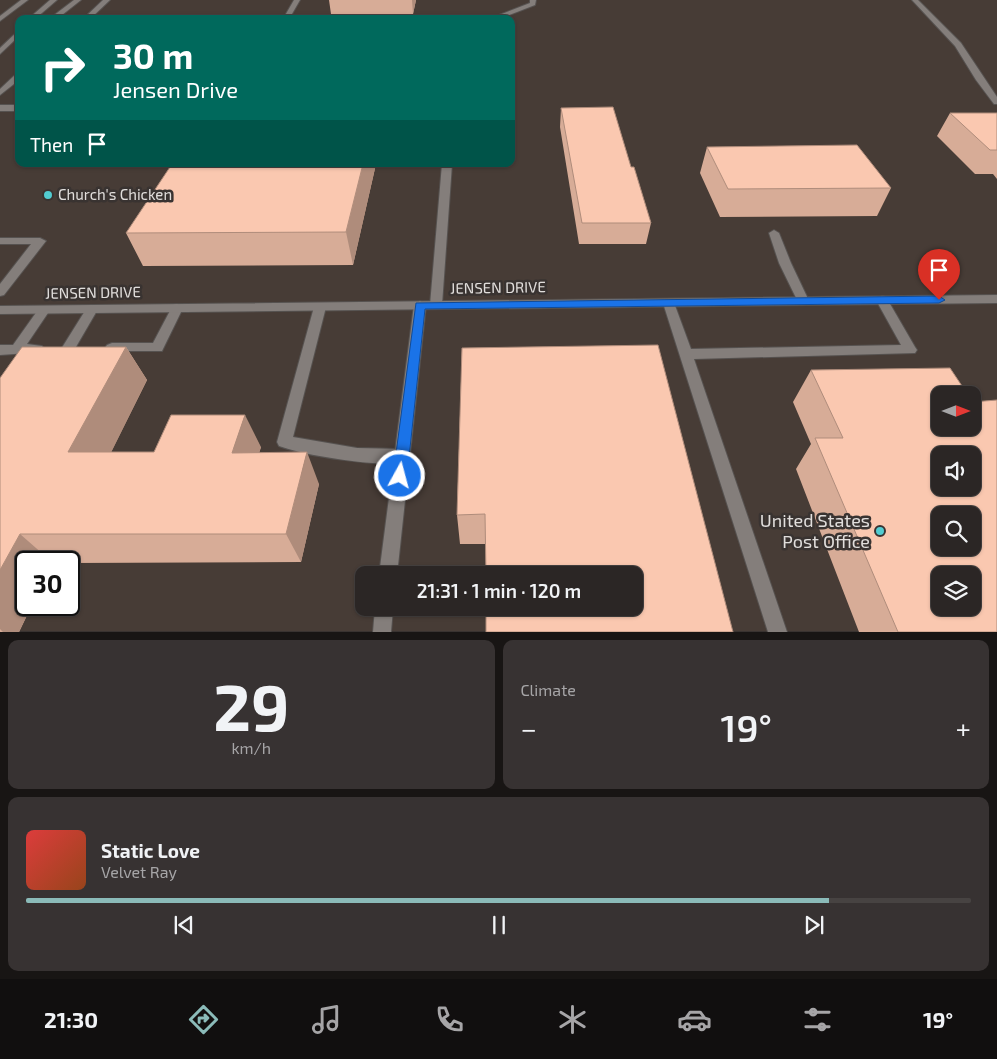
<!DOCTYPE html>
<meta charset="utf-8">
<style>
:root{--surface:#2b2625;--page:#373232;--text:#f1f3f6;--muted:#a6a5a7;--line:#474342;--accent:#8bbbb9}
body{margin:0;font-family:"Exo 2",sans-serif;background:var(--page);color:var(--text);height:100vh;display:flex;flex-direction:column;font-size:19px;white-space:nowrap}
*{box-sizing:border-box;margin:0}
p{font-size:16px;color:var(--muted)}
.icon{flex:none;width:28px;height:28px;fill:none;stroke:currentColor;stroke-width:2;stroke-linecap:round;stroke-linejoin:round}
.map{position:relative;height:632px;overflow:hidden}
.details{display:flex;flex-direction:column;gap:8px;padding:8px;background:#181514;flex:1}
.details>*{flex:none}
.banner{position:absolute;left:15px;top:15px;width:500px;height:152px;border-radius:10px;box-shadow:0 1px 4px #0004,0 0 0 1px var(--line);background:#00695c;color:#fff;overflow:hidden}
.needle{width:32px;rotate:90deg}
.buttons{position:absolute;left:931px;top:386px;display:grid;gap:10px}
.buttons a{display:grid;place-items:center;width:50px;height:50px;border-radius:10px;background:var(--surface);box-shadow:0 1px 4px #0004,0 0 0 1px var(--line);font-size:25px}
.speed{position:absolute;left:15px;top:551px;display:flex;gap:10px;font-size:25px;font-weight:700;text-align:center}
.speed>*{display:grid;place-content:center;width:65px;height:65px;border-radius:50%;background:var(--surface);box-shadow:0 1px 4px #0004,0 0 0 1px var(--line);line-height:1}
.speed .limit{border:2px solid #111;border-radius:8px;background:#fff;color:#111}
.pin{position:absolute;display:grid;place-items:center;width:42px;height:42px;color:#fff;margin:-51px -21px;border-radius:50% 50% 50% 0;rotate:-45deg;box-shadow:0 0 5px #0007}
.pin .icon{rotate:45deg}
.me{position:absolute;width:55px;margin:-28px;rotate:7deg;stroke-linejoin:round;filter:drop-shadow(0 0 4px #0008)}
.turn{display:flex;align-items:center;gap:18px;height:105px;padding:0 15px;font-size:22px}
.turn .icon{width:65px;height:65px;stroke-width:2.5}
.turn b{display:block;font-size:35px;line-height:42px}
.then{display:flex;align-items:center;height:48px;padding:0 15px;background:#0003;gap:10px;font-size:19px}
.big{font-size:38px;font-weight:600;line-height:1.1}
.details .tile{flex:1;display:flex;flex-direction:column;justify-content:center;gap:8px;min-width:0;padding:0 18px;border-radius:10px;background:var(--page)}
.details .dial{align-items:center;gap:0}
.dial b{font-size:65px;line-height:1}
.song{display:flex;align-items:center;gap:15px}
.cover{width:60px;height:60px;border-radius:8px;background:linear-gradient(135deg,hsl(0 70% 55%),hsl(20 70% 35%))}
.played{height:5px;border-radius:2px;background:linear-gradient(90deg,var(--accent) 85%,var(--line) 85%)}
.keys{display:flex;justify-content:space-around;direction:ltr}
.heat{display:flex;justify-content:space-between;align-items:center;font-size:28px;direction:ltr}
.details .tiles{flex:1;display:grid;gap:8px;grid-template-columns:1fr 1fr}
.tile:last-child{grid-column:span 2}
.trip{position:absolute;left:355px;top:566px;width:288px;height:50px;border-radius:10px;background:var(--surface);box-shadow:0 1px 4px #0004,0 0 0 1px var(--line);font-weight:600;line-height:50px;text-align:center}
.tab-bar{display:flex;height:80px;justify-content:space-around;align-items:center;background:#110f0f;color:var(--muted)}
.tab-bar .icon{width:35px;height:35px}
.tab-bar .selected{color:var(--accent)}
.tab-bar b{font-size:22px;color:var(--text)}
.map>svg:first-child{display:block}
</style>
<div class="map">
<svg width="997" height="632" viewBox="0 0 997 632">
<rect width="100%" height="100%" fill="#393331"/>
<path fill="#473c36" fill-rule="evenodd" d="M0,0H997V631H0ZM19,19H511V164H19ZM940,395H972V428H940ZM940,455H972V488H940ZM940,515H972V548H940ZM26,562H69V605H26ZM364,575H634V608H364ZM940,575H972V608H940Z"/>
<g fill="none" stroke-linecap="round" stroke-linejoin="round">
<g stroke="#565250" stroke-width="2">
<path id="service" d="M294,0H300L289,19H283Z
M530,0H536L535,5L499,19H489L530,3Z
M912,0H918L961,43L997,97V104H994L976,80L955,46Z
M0,105H19V111H0Z
M442,164H452L442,305L436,309L430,305Z
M774,230L779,233L791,263L809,301L807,304H799L779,263L769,233Z
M0,238H40L46,241L4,295L0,296V284L31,244H0Z
M882,296L886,297L915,347L917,350L915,353L694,359L787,632H768L663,303L665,300H673L691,349L901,345L876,300Z
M320,303L326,307L293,437L357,448L402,449L407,451L410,456L407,461C384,469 303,455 279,446L277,442L314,307Z
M177,304L183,308L162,351H107L105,348L107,345L112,343H153L173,305Z
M92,305L98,309L73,352H63L61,349L63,346L88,306Z
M44,306L50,310L27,344L42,346L44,349L42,352L0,355V345H13L40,307Z"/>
</g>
<g stroke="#565250" stroke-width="2">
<path id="minor" d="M21,0H28L0,21V16Z
M103,0H110L90,19H83Z
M16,74H19V80L0,95V89Z
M420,301L426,305L397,575H379L414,305Z
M375,608H393L391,632H373Z"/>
</g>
<g stroke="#565250" stroke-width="2">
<path id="secondary" d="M50,0H57L35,19H28Z
M74,0H81L57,19H49Z
M19,30V36L0,54V48Z
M997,295V303L0,314V306Z"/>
</g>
<use href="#service" fill="#847e7b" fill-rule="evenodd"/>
<use href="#minor" fill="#847e7b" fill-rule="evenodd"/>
<use href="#secondary" fill="#847e7b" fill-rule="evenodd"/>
</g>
<path fill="#d7ac97" d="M329,0H416L413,14H331Z
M561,108L631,167L651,223L646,244H579L560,127Z
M950,113H997V179L993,174H975L937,136Z
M707,147L891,188L877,216L720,217L700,173Z
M376,164L353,265L143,266L126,233Z
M126,347L147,380L111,452H154L261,447L259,453L319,484L301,562L69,563V562H26L32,605L19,632H0V378Z
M462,348L733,632L486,544H460L457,515Z
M811,370L997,632H859L796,469L811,444L793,402Z"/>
<path fill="#af8c7b" d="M412,0H416L413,14Z
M363,164H376L353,265L346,232Z
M126,347L147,380L96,483L68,452Z
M245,415L261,447L249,484L232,453Z
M307,452L319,484L301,562L286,534Z
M20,534L52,562H26V605H32L19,632H3L0,629V570Z"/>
<path fill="#fac8b0" stroke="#af8c7b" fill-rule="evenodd" d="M613,107L631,167H634L651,223H582L561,108Z
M950,113H997V150H990Z
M857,145L891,188L728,189L707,147Z
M172,164H363L346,232L126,233Z
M658,345L733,632H486V608H634V575H486L485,514L457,515L462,348Z
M22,347H126L68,452H154L171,415H245L232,453L307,452L286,534H20L0,570V378Z
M950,368L968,395H940V428H972V402L997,400V632H898L815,438H843L811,370ZM940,455H972V488H940ZM940,515H972V548H940ZM940,575H972V608H940Z"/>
<path fill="#1a73e8" stroke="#114b97" d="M939,296L945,300L939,303L425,309L407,476L405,480L400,482L395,480L393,476L416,303Z"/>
<g fill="#52ccd0" stroke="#393331" stroke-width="2">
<circle cx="48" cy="195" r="5"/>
<circle cx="880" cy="531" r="5"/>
</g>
<g text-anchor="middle" stroke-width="5" stroke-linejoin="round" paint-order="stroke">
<g font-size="15" fill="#e1dedc" stroke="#393331" text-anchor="start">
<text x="58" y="200">Church's Chicken</text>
</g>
<g font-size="15" fill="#e1dedc" stroke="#393331">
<text transform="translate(498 288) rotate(-1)" y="5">JENSEN DRIVE</text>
<text transform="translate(93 293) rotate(-1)" y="5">JENSEN DRIVE</text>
</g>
<g font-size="18" fill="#e1dedc" stroke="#393331" text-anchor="end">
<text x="870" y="527">United States<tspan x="870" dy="21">Post Office</tspan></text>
</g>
</g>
</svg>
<div class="buttons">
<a><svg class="needle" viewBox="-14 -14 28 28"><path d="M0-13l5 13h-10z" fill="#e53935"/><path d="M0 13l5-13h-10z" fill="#a6a5a7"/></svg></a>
<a><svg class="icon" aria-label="sound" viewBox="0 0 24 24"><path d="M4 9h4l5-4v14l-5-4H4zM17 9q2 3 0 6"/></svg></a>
<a><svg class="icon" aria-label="search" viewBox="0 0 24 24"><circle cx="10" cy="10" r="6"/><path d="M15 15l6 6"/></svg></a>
<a><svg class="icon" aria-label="layers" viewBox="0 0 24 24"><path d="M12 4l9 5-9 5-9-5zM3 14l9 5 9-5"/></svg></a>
</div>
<div class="speed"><div class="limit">30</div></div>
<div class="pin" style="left:939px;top:300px;background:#d93025"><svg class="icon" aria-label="arrive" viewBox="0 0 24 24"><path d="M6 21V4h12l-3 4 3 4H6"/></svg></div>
<svg class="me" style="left:400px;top:476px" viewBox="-20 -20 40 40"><circle r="17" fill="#1a73e8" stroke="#fff" stroke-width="3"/><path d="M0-11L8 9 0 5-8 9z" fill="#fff"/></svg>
<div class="trip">21:31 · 1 min · 120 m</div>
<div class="banner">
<div class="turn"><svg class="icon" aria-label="right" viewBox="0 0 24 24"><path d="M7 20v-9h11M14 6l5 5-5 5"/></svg><div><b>30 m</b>Jensen Drive</div></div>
<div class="then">Then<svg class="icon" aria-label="arrive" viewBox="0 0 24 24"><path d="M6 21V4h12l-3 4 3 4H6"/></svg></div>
</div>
</div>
<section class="details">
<div class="tiles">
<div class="tile dial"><b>29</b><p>km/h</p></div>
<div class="tile"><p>Climate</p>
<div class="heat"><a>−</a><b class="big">19°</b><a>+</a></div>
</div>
<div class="tile">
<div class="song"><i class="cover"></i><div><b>Static Love</b><p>Velvet Ray</p></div></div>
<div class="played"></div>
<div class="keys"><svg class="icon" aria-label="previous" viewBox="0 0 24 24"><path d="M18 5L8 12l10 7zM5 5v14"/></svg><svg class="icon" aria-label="pause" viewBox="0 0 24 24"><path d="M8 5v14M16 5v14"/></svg><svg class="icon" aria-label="next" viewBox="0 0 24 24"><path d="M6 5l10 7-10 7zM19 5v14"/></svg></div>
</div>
</div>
</section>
<nav class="tab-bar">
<b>21:30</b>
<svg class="icon selected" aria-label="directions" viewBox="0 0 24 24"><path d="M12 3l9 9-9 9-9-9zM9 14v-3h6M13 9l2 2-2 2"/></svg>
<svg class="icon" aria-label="music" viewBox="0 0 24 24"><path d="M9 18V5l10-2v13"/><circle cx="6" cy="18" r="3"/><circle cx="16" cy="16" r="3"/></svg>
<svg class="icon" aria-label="phone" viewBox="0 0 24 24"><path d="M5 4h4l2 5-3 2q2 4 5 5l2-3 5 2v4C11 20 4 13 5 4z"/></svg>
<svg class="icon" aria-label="climate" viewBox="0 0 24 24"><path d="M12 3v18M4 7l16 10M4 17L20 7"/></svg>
<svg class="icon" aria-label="car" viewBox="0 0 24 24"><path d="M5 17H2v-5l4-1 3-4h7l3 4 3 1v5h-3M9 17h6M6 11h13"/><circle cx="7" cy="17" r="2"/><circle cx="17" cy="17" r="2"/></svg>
<svg class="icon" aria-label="filters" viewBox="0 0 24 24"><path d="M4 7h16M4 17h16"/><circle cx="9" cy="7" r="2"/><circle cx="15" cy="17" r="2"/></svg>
<b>19°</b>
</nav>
